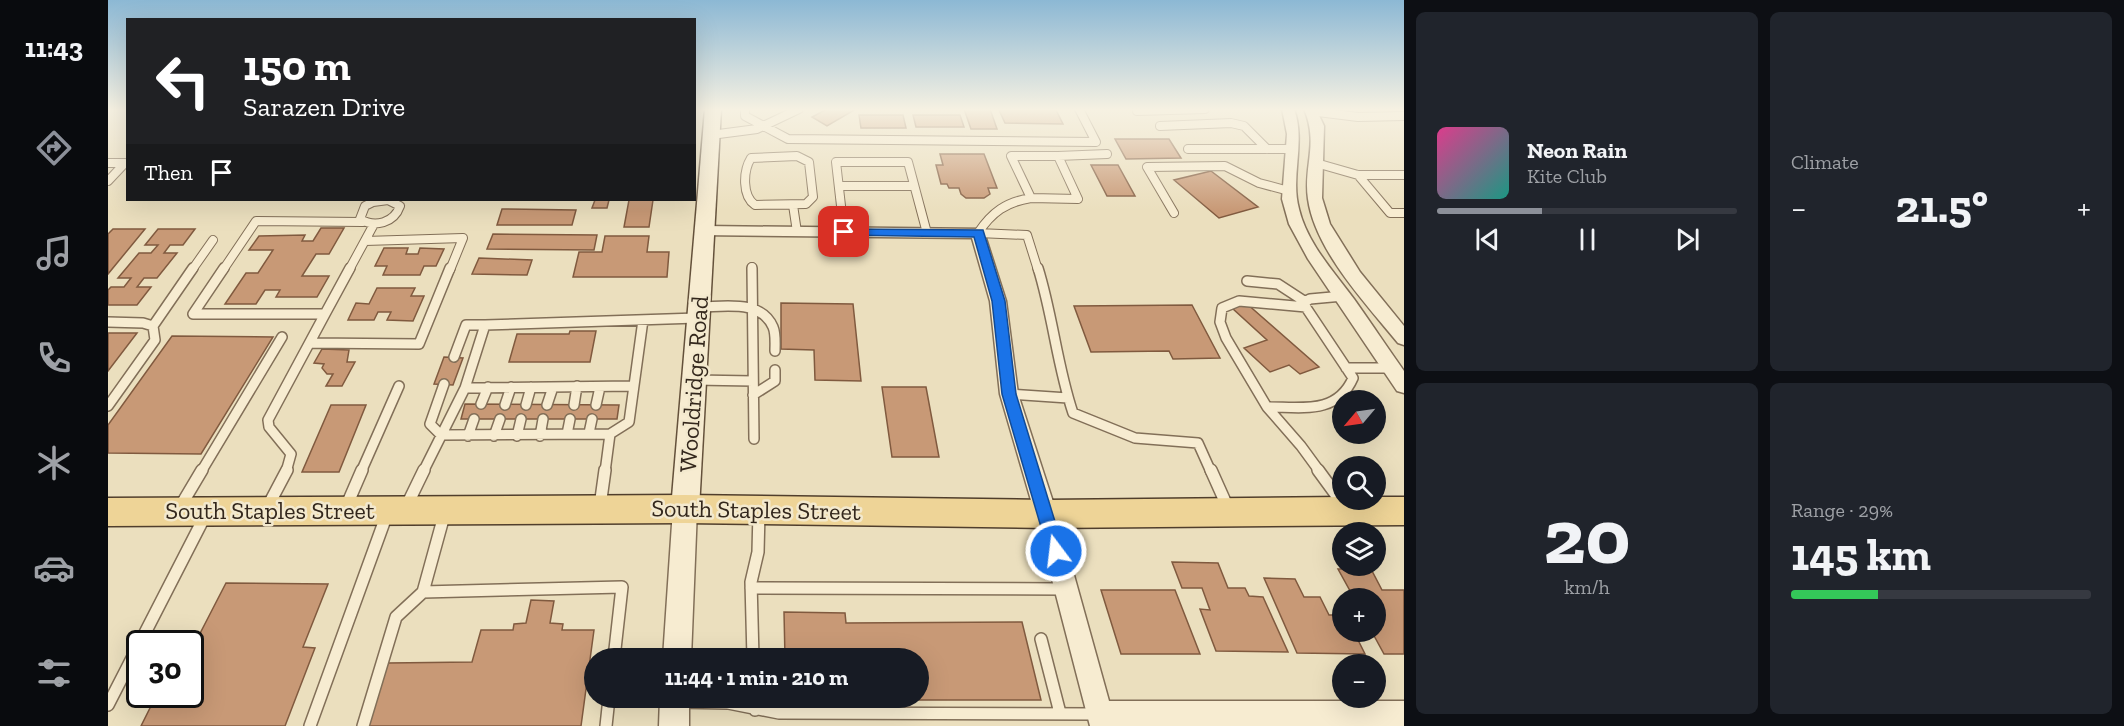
<!DOCTYPE html>
<meta charset="utf-8">
<style>
:root{--surface:#171b24;--page:#20242c;--text:#f1f3f6;--muted:#9ea1a6;--line:#363941;--accent:#8c9099}
body{margin:0;font-family:"Zilla Slab",serif;background:var(--page);color:var(--text);height:100vh;display:flex;flex-direction:column;font-size:22px;white-space:nowrap}
*{box-sizing:border-box;margin:0}
p{font-size:20px;color:var(--muted)}
.icon{flex:none;width:33px;height:33px;fill:none;stroke:currentColor;stroke-width:2;stroke-linecap:round;stroke-linejoin:round}
.map{position:relative;flex:1;overflow:hidden}
.drawer{display:flex;flex-direction:column;gap:12px;padding:12px;background:#0d0f14;width:720px}
.drawer>*{flex:none}
.guide{position:absolute;left:18px;top:18px;width:570px;height:183px;border-radius:0px;box-shadow:0 6px 24px #0002;background:#202124;color:#fff;overflow:hidden}
.needle{width:39px;rotate:241deg}
.fabs{position:absolute;left:1224px;top:390px;display:grid;gap:12px}
.fabs a{display:grid;place-items:center;width:54px;height:54px;border-radius:50%;background:var(--surface);box-shadow:0 6px 24px #0002;font-size:30px}
.speed{position:absolute;left:18px;top:630px;display:flex;gap:12px;font-size:30px;font-weight:700;text-align:center}
.speed>*{display:grid;place-content:center;width:78px;height:78px;border-radius:50%;background:var(--surface);box-shadow:0 6px 24px #0002;line-height:1}
.speed .limit{border:3px solid #111;border-radius:9px;background:#fff;color:#111}
.pin{position:absolute;display:grid;place-items:center;width:51px;height:51px;color:#fff;margin:-26px;border-radius:12px;box-shadow:0 3px 9px #0006}
.me{position:absolute;width:66px;margin:-33px;rotate:345deg;stroke-linejoin:round;filter:drop-shadow(0 0 4px #0008)}
.turn{display:flex;align-items:center;gap:21px;height:126px;padding:0 18px;font-size:27px}
.turn .icon{width:78px;height:78px;stroke-width:2.5}
.turn b{display:block;font-size:42px;line-height:51px}
.then{display:flex;align-items:center;height:57px;padding:0 18px;background:#0003;gap:12px;font-size:22px}
.big{font-size:45px;font-weight:700;line-height:1.1}
.drawer .card{flex:1;display:flex;flex-direction:column;justify-content:center;gap:9px;min-width:0;padding:0 21px;border-radius:9px;background:var(--page)}
.drawer .dial{align-items:center;gap:0}
.dial b{font-size:78px;line-height:1}
.song{display:flex;align-items:center;gap:18px}
.cover{width:72px;height:72px;border-radius:9px;background:linear-gradient(135deg,hsl(330 70% 55%),hsl(170 70% 35%))}
.played{height:6px;border-radius:3px;background:linear-gradient(90deg,var(--accent) 35%,var(--line) 35%)}
.keys{display:flex;justify-content:space-around;direction:ltr}
.heat{display:flex;justify-content:space-between;align-items:center;font-size:33px;direction:ltr}
.charge{height:9px;border-radius:4px;background:linear-gradient(90deg,#34c759 29%,var(--line) 0)}
.drawer .tiles{flex:1;display:grid;gap:12px;grid-template-columns:repeat(2,1fr)}
.trip{position:absolute;left:476px;top:648px;width:345px;height:60px;border-radius:30px;background:var(--surface);box-shadow:0 6px 24px #0002;font-weight:700;line-height:60px;text-align:center}
main{display:flex;flex:1;min-height:0}
.tabs{display:flex;flex-direction:column;width:108px;justify-content:space-around;align-items:center;background:#090b0e;color:var(--muted)}
.tabs .icon{width:42px;height:42px}
.tabs .selected{color:var(--accent)}
.tabs b{font-size:27px;color:var(--text)}
.map>svg:first-child{display:block}
</style>
<main>
<nav class="tabs">
<b>11:43</b>
<svg class="icon selected" aria-label="directions" viewBox="0 0 24 24"><path d="M12 3l9 9-9 9-9-9zM9 14v-3h6M13 9l2 2-2 2"/></svg>
<svg class="icon" aria-label="music" viewBox="0 0 24 24"><path d="M9 18V5l10-2v13"/><circle cx="6" cy="18" r="3"/><circle cx="16" cy="16" r="3"/></svg>
<svg class="icon" aria-label="phone" viewBox="0 0 24 24"><path d="M5 4h4l2 5-3 2q2 4 5 5l2-3 5 2v4C11 20 4 13 5 4z"/></svg>
<svg class="icon" aria-label="climate" viewBox="0 0 24 24"><path d="M12 3v18M4 7l16 10M4 17L20 7"/></svg>
<svg class="icon" aria-label="car" viewBox="0 0 24 24"><path d="M5 17H2v-5l4-1 3-4h7l3 4 3 1v5h-3M9 17h6M6 11h13"/><circle cx="7" cy="17" r="2"/><circle cx="17" cy="17" r="2"/></svg>
<svg class="icon" aria-label="filters" viewBox="0 0 24 24"><path d="M4 7h16M4 17h16"/><circle cx="9" cy="7" r="2"/><circle cx="15" cy="17" r="2"/></svg>
</nav>
<div class="map">
<svg width="1296" height="726" viewBox="0 0 1296 726">
<rect width="100%" height="100%" fill="#ebdfbe"/>
<path fill="#c89976" stroke="#805a3f" stroke-width="1.5" d="M719,109H748L719,126L704,117Z
M856,109H882L889,129H863Z
M891,110H948L955,124L897,123Z
M751,115H795L798,128H753Z
M805,115H852L856,127H808Z
M1007,139H1061L1073,158L1018,159Z
M832,154H876L889,188H880L882,194L876,198H858L853,194L851,188H841L839,184H833L828,165H835Z
M983,165H1010L1027,196H999Z
M1103,171L1150,207L1111,218L1066,180Z
M487,200H501L499,208H484Z
M521,200H545L541,227H516Z
M394,209L468,210L464,225H389Z
M213,228H236L221,254H208L194,276H221L209,297H168L172,290H157L148,304H117L138,273H150L165,250H141L151,236L197,235L194,241H205Z
M5,229H37L0,274V234Z
M50,229H87L75,245H62L56,253H69L49,278H36L29,287H43L29,305H0V290L3,287H16L23,278H10L31,253H43L50,245H37Z
M385,234L489,235L486,250L379,249Z
M497,236H541L539,252H561L559,277H465L471,252H494Z
M276,248H300L298,254H310L312,248L336,249L328,266H316L312,275H275L279,266H267Z
M371,258L424,260L419,275L364,274Z
M269,288H307L303,296H316L305,321L279,320L283,312H270L266,320H240L248,303L261,304Z
M673,303L745,304L753,381L707,380L706,350L673,349Z
M1138,303L1211,367L1192,374L1181,365L1162,372L1136,348L1159,340L1124,308Z
M1084,305L1112,358L1065,359L1061,351L983,352L966,306Z
M462,331H488L482,362H401L409,334H461Z
M0,333H29L0,371Z
M64,336L165,337L93,454L0,453V425Z
M214,349L241,350L239,362H247L234,386H218L225,374H219L214,368L216,364L206,363Z
M336,357L355,358L345,385L326,384Z
M774,387H818L831,457H784Z
M357,404L511,405L509,419H353Z
M223,405H258L231,472H194Z
M1064,562L1110,563L1120,588H1137L1141,596L1155,597L1180,652L1108,651L1092,609L1102,610L1094,588H1074Z
M1230,569H1263L1274,590H1296V654H1276L1264,632H1268V598H1246Z
M1156,578L1187,579L1196,597H1212L1221,615H1234V632H1246L1257,654L1189,653Z
M118,583L220,584L195,647L207,648L177,726H33L49,694H82V645H86Z
M993,590H1067L1092,654H1013Z
M423,600L446,601L442,623L455,624L454,630H486L473,726H260L280,663L364,662L373,630H405L406,624L418,623Z
M676,612L737,613L738,623L914,622L933,700H679L678,698H810V658H677Z"/>
<g fill="none" stroke-linecap="round" stroke-linejoin="round">
<g stroke="#826f58" stroke-width="10">
<path id="service-far2" d="M637,109V116L680,139L988,142L971,109
M1029,111L1097,109
M1202,111L1250,117L1296,116
M1052,126L1123,123L1136,126L1159,149
M603,135L649,129L691,109
M1080,149H1185
M689,156L701,162L705,197L698,204L647,205C634,196 635,171 643,158Z
M903,156H950L970,199L923,198Z
M950,156L999,154
M0,163H17L0,181
M1208,163L1250,175H1296
M1250,175L1282,213H1296
M731,186H806
M280,200L292,206C286,223 267,228 252,219L257,206L265,202Z
M685,205L689,232
M1066,213L1039,167L1117,166L1151,183L1181,191
M736,232L728,162H800L819,233
M870,233L919,235L930,270
M870,233C884,212 898,202 923,198
M257,241L355,238L342,270
M644,267V270
M84,270L105,240
M115,270L148,221L255,222
M241,270L266,224"/>
</g>
<g stroke="#826f58" stroke-width="12">
<path id="service-far1" d="M116,268L85,314H217L160,420L161,427L183,454L178,472
M644,268L646,439
M930,268C945,316 949,366 965,413L1027,438L1090,443L1103,472
M1139,281L1170,284L1196,301
M591,307C616,307 653,299 665,327C668,334 667,344 667,351
M217,314L242,268
M0,322L35,323L45,326L47,340L0,406
M45,326L85,268
M202,343L311,344L342,268
M346,357L358,325H377
M1238,368H1284
M587,380L645,381
M336,384L322,424L333,435L502,434
M357,388L526,386
M901,394L960,398
M645,395L667,381V370
M373,404L380,387
M397,405L403,387
M418,405L423,387
M439,405L445,387
M466,405L469,386
M488,405L492,387
M1159,407L1118,338L1112,322L1114,308L1131,301L1198,307
M481,433L484,419
M459,434L462,419
M360,436L366,419
M386,436L392,419
M409,436L413,419
M432,436L435,419
M93,472L174,337
M253,472L291,386
M315,472L357,388L377,325L589,318
M497,472L502,434L521,422L535,320
M1212,472L1193,446L1159,407C1193,407 1229,415 1245,378L1195,303L1202,299L1235,296"/>
</g>
<g stroke="#826f58" stroke-width="14">
<path id="service" d="M1103,470L1120,508
M1210,470L1237,507
M299,505L316,470
M160,506L179,470
M492,506L497,470
M72,507L94,470
M238,507L254,470
M337,512L315,592L514,587L506,658
M643,588L958,589
M933,639L952,713
M645,658L643,582L650,552L651,512
M647,698V710
M569,702L620,703L671,713L989,714
M0,705L97,516
M202,726L279,514
M255,726L288,617L315,592
M498,726L501,698"/>
</g>
<g stroke="#826f58" stroke-width="3">
<path id="minor" d="M1174,109H1186C1198,142 1182,176 1191,209C1199,243 1226,272 1246,299C1263,323 1279,347 1296,371V393L1289,391L1200,259L1181,224L1174,199L1179,134Z
M1196,109H1208L1216,126L1214,198L1222,224L1252,272L1296,326V345L1290,343C1258,304 1207,250 1200,199C1195,166 1211,144 1196,109Z
M596,226L875,229L898,301L910,394L949,514L1001,701H1296V726H982L927,514L892,394L882,301L864,238L591,235L588,231Z"/>
</g>
<g stroke="#826f58" stroke-width="3">
<path id="tertiary" d="M577,498L586,501L589,509L583,658H555L565,509L568,501Z
M552,698H581V726H551Z"/>
</g>
<g stroke="#64513b" stroke-width="3">
<path id="secondary" d="M597,109H613L591,509L587,518L577,522L567,518L563,509Z"/>
</g>
<g stroke="#503e2c" stroke-width="3">
<path id="primary" d="M577,495L938,500L1234,497V500H1268V497H1296V525L938,528L577,523L0,526V498Z"/>
</g>
<use href="#service-far2" stroke="#f7ecd1" stroke-width="8"/>
<use href="#service-far1" stroke="#f7ecd1" stroke-width="9"/>
<use href="#service" stroke="#f7ecd1" stroke-width="11"/>
<use href="#minor" fill="#f7ecd1" fill-rule="evenodd"/>
<use href="#tertiary" fill="#f7ecd1" fill-rule="evenodd"/>
<use href="#secondary" fill="#f7ecd1" fill-rule="evenodd"/>
<use href="#primary" fill="#eed497" fill-rule="evenodd"/>
</g>
<linearGradient id="sky" x2="0" y2="1"><stop stop-color="#8cb8d4"/><stop offset="0.52" stop-color="#f6f1e2"/><stop offset="1" stop-color="#f6f1e2" stop-opacity="0"/></linearGradient>
<rect width="1296" height="211" fill="url(#sky)"/>
<path fill="#1a73e8" stroke="#114b97" stroke-width="1.5" d="M736,229L875,230L897,301L908,394L956,551L954,556L948,559L942,556L940,551L894,394L884,301L866,237L732,235L730,232Z"/>
<g text-anchor="middle" stroke-width="5" stroke-linejoin="round" paint-order="stroke">
<g font-size="24" fill="#33271c" stroke="#f3e9ce">
<text transform="translate(586 384) rotate(-86)" y="8">Wooldridge Road</text>
<text transform="translate(648 510) rotate(1)" y="8">South Staples Street</text>
<text x="162" y="519">South Staples Street</text>
</g>
</g>
</svg>
<div class="fabs">
<a><svg class="needle" viewBox="-14 -14 28 28"><path d="M0-13l5 13h-10z" fill="#e53935"/><path d="M0 13l5-13h-10z" fill="#9ea1a6"/></svg></a>
<a><svg class="icon" aria-label="search" viewBox="0 0 24 24"><circle cx="10" cy="10" r="6"/><path d="M15 15l6 6"/></svg></a>
<a><svg class="icon" aria-label="layers" viewBox="0 0 24 24"><path d="M12 4l9 5-9 5-9-5zM3 14l9 5 9-5"/></svg></a>
<a>+</a>
<a>−</a>
</div>
<div class="speed"><div class="limit">30</div></div>
<div class="pin" style="left:736px;top:232px;background:#d93025"><svg class="icon" aria-label="arrive" viewBox="0 0 24 24"><path d="M6 21V4h12l-3 4 3 4H6"/></svg></div>
<svg class="me" style="left:948px;top:551px" viewBox="-20 -20 40 40"><circle r="17" fill="#1a73e8" stroke="#fff" stroke-width="3"/><path d="M0-11L8 9 0 5-8 9z" fill="#fff"/></svg>
<div class="trip">11:44 · 1 min · 210 m</div>
<div class="guide">
<div class="turn"><svg class="icon" aria-label="left" viewBox="0 0 24 24"><path d="M17 20v-9H6M10 6l-5 5 5 5"/></svg><div><b>150 m</b>Sarazen Drive</div></div>
<div class="then">Then<svg class="icon" aria-label="arrive" viewBox="0 0 24 24"><path d="M6 21V4h12l-3 4 3 4H6"/></svg></div>
</div>
</div>
<section class="drawer">
<div class="tiles">
<div class="card">
<div class="song"><i class="cover"></i><div><b>Neon Rain</b><p>Kite Club</p></div></div>
<div class="played"></div>
<div class="keys"><svg class="icon" aria-label="previous" viewBox="0 0 24 24"><path d="M18 5L8 12l10 7zM5 5v14"/></svg><svg class="icon" aria-label="pause" viewBox="0 0 24 24"><path d="M8 5v14M16 5v14"/></svg><svg class="icon" aria-label="next" viewBox="0 0 24 24"><path d="M6 5l10 7-10 7zM19 5v14"/></svg></div>
</div>
<div class="card"><p>Climate</p>
<div class="heat"><a>−</a><b class="big">21.5°</b><a>+</a></div>
</div>
<div class="card dial"><b>20</b><p>km/h</p></div>
<div class="card"><p>Range · 29%</p><b class="big">145 km</b><div class="charge"></div></div>
</div>
</section>
</main>
